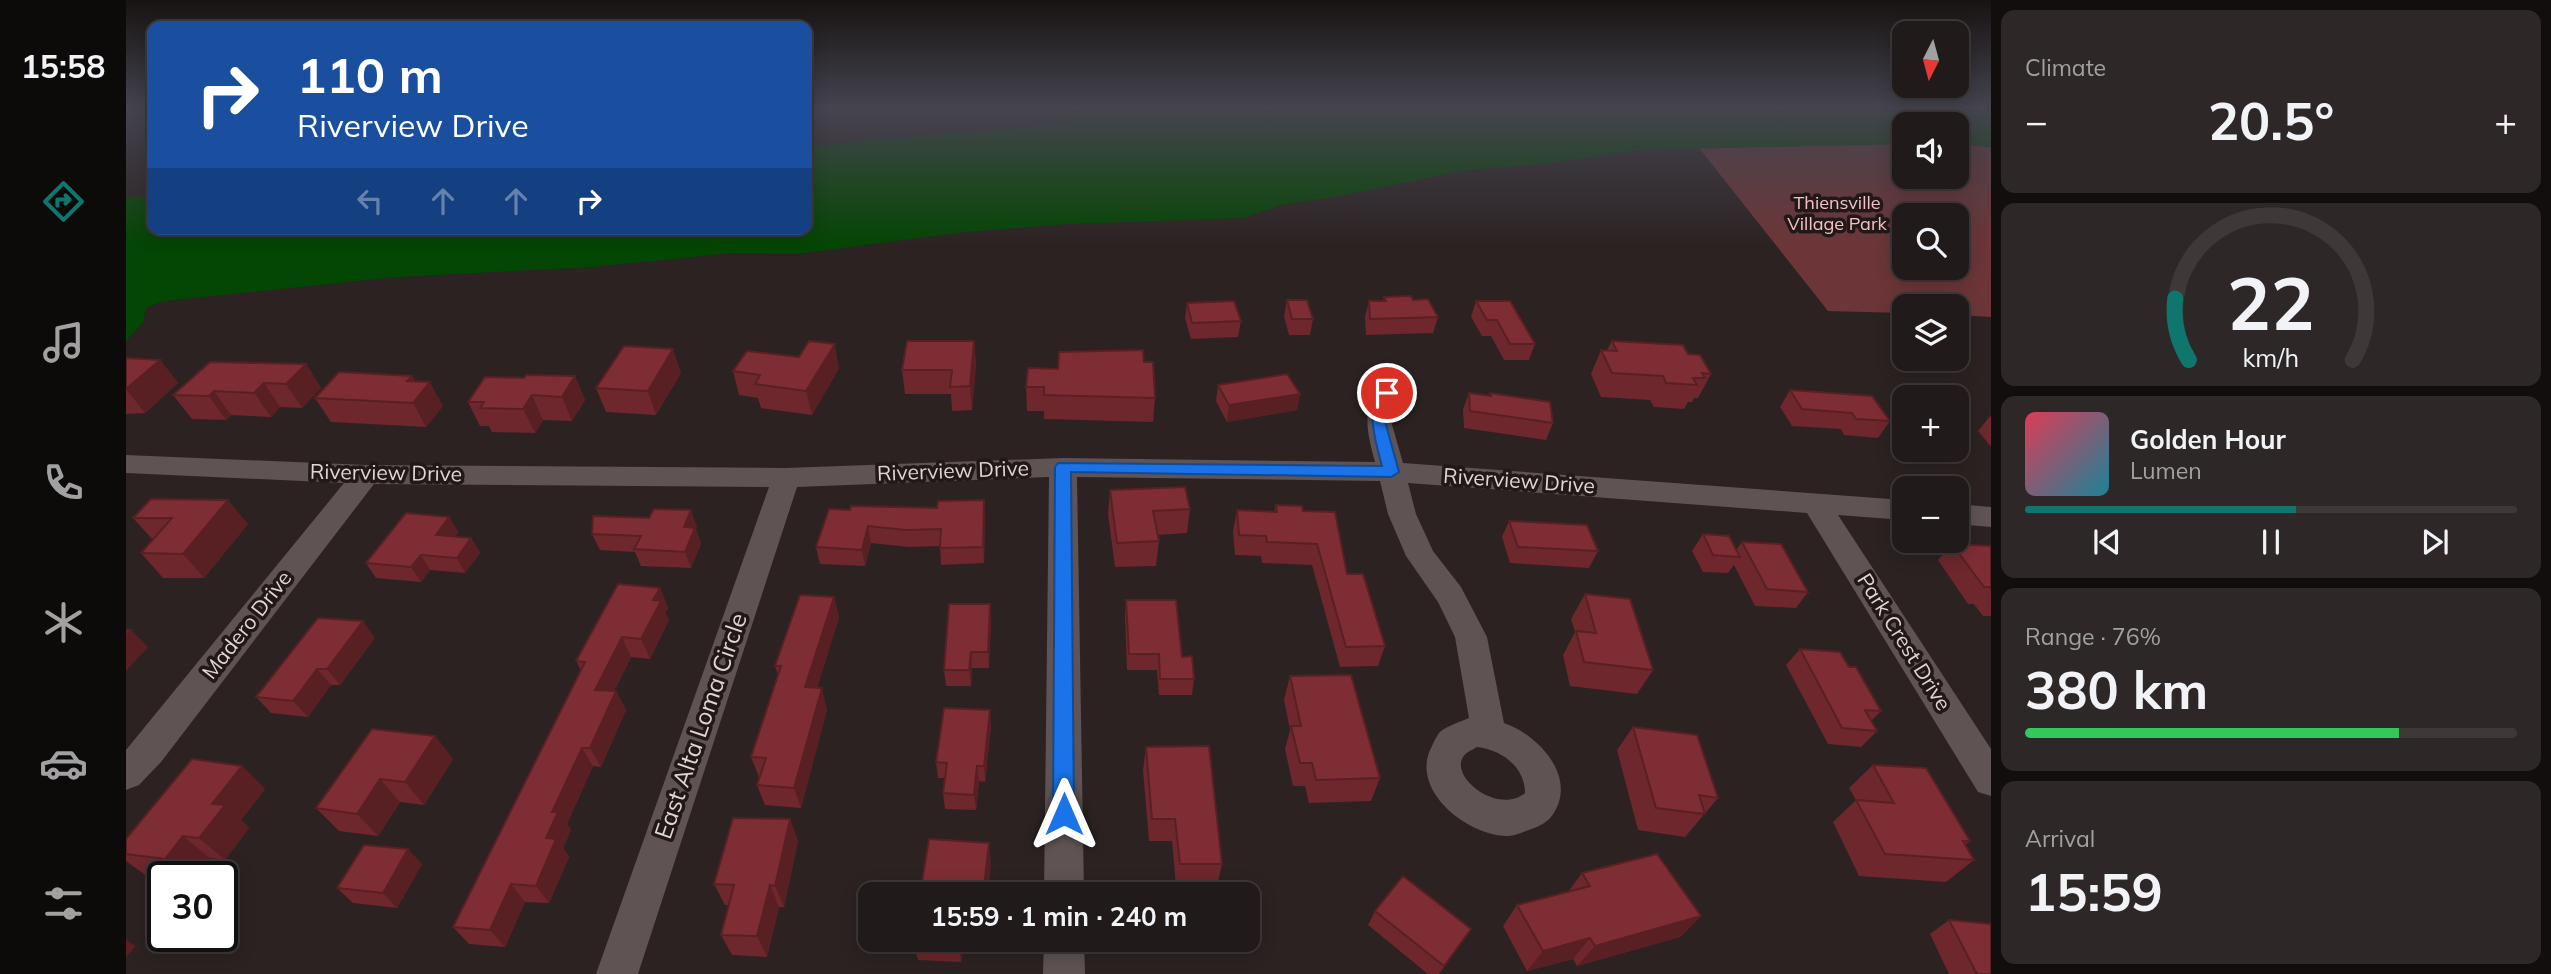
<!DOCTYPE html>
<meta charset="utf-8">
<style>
:root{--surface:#211a1a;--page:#2d2727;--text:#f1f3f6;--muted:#a2a1a2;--line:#3e3839;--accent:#0f766e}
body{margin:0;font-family:Mulish,sans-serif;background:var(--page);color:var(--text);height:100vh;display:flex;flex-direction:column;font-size:26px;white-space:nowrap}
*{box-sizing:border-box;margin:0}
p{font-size:23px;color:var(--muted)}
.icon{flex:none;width:38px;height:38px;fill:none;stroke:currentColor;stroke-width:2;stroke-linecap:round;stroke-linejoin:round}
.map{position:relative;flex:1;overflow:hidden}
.sheet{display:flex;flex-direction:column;gap:10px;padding:10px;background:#120e0e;width:560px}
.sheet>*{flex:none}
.banner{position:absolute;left:21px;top:21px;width:665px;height:214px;border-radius:14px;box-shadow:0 4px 18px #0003,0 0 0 2px var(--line);background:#1a4fa0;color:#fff;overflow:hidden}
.needle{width:46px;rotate:186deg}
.buttons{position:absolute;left:1766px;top:21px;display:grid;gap:14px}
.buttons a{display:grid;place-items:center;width:77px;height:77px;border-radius:14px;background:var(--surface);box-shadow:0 4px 18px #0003,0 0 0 2px var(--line);font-size:35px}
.speed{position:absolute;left:21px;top:861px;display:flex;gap:14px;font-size:35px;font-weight:700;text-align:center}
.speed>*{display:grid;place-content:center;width:91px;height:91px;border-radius:50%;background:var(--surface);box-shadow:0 4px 18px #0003,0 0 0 2px var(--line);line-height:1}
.speed .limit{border:4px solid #111;border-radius:10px;background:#fff;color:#111}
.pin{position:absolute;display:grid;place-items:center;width:60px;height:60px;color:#fff;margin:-30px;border:4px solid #fff;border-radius:50%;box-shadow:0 2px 7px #0007}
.me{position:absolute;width:77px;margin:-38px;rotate:0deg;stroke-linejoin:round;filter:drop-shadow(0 0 5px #0008)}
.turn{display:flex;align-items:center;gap:24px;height:147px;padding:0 35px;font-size:32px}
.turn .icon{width:91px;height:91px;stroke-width:2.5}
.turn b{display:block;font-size:49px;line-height:60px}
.lanes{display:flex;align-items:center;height:66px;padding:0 35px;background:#0003;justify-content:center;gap:35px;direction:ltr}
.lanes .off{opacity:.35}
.big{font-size:52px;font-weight:700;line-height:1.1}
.sheet .widget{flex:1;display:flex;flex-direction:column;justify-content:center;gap:10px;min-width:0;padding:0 24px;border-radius:14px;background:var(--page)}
.sheet .dial{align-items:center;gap:0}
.dial svg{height:182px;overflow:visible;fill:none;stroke:var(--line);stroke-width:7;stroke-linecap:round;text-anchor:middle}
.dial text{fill:var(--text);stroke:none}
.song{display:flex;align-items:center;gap:21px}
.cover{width:84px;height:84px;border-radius:10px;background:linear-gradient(135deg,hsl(350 70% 55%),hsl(190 70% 35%))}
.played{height:7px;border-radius:4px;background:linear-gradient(90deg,var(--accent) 55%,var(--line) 55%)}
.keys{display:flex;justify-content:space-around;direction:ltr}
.heat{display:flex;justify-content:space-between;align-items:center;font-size:38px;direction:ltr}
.charge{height:10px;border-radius:5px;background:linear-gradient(90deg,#34c759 76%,var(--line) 0)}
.trip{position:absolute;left:732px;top:882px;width:402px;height:70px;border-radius:14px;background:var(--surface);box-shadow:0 4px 18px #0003,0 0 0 2px var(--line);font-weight:700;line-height:70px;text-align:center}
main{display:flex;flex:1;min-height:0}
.menu{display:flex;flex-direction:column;width:126px;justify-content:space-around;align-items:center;background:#0d0a0a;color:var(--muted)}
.menu .icon{width:49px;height:49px}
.menu .on{color:var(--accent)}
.menu b{font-size:32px;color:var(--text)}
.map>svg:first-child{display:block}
</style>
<main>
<nav class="menu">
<b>15:58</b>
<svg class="icon on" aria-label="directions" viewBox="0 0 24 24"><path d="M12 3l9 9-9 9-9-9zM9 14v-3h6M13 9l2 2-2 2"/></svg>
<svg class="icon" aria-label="music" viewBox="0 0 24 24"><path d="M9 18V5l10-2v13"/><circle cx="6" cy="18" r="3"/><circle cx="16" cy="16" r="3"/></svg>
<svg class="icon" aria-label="phone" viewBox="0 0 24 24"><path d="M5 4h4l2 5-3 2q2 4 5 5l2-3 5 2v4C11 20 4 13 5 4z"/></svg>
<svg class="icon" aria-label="climate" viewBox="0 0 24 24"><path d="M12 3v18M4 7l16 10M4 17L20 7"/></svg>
<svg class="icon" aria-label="car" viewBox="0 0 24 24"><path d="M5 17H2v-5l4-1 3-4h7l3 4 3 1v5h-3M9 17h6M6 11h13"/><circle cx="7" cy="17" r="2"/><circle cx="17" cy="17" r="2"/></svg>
<svg class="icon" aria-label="filters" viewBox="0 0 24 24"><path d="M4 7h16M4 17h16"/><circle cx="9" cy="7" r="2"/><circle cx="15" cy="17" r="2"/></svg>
</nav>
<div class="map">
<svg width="1865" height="974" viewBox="0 0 1865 974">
<rect width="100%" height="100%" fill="#2c2222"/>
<path fill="#6c3638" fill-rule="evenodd" d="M1778,144V177H1830L1831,144L1865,147V317L1831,315L1830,306H1778V313L1702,311L1573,148ZM1778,215H1830V268H1778Z"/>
<path fill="#044603" d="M954,109H1865V147L1831,144L1830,124H1778V144L1513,150L1419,164L1340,170L1210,197L1158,204L1118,218L942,224L839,232L671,254L606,253L467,267L271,277L37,301L20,308L17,322L0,341V197L26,196V229H681V148L764,138L918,126L943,121Z"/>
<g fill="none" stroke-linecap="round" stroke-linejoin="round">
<path fill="#5f5353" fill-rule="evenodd" d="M1261,385L1270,387L1274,393L1265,421L1277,463L1778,500V520L1712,515L1865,749V796L1852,792L1681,513L1282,483L1290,514L1307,551L1335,587L1361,637L1378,723C1413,735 1454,779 1425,817C1419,824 1411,827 1403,830C1396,832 1389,836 1382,836C1341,836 1282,789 1306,746C1308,742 1311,735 1314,732C1321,726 1334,722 1343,718L1329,637L1312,602L1280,556L1262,514L1254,481L951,477L958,894H918L923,477L671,487L512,974H470L643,487L248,484L35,762L13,785L0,790V750L218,483L0,473V455L240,465L660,468L937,458L1249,462C1242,435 1235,413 1252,387ZM1351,747C1376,750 1399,767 1399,793C1373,815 1324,778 1337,757C1340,752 1346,750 1351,747Z
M1830,504L1865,507V527L1830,524Z
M918,940H958L959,974H917Z"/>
</g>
<path fill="#6d272d" d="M1258,297L1287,300L1312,317L1307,333L1240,335L1239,317L1243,301H1257Z
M1161,300L1187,319L1184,335H1163L1158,316Z
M1350,301L1409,344L1403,360H1378L1365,336H1356L1345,317Z
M1061,303L1115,321L1112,337L1065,339L1059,318Z
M848,341L850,365L846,410L826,411L825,394H779L776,370Z
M1486,341L1562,354L1585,374L1572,398H1568L1566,402H1562L1558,409L1528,407L1524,400L1475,397L1465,374L1475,350H1481Z
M0,358L34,360L52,383L19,413L0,414Z
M1018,362L1029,398L1027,422L918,419V411H901L900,387L932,369Z
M180,364L195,388L176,408L154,407L145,417L105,415L100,420L66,419L47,395Z
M713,368L686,415L635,408L632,398L613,395L607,371Z
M555,373L530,415L480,412L470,388Z
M286,376L289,381L317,406L300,427L205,422L189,398Z
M449,376L459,400L446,421L417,420L409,433L366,432L363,426H354L342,402Z
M1092,385L1174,394L1171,410L1101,422L1090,401Z
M1664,390L1764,421L1752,438L1718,435L1715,429L1666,426L1654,407Z
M1343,393L1363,396L1364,393L1427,423L1420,440L1338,428L1337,409Z
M1865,415V447L1852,431Z
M984,490L1064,509L1061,533L1031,535L1033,541L1030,566L989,567L982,514Z
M25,499L122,524L78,578H37L15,553L27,540L7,518Z
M1150,505L1177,511L1221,574L1259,646L1252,666L1214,667L1186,565L1136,563L1135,556L1109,555L1107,531L1111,510L1148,512Z
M703,509L859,516L858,563L815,565L814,546L783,547L745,543L739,566L694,564L690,547Z
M323,517L332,532L329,537L345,538L354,553L339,573L304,570L295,582L250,578L240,563Z
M1383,521L1472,551L1463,568L1384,563L1376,537Z
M571,527L570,529L575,544L565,568L515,566L509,552L474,550L466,534Z
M1577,534L1610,550L1616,542L1682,592L1670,608L1629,606L1608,565L1602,573L1577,572L1566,551Z
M1826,544L1865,546V616H1857L1848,604H1842L1812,560Z
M534,588L542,608L539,613L543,620L524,659L505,657L488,691H490L500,710L475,767L467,766L441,824L445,830L437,848L443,857L423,903L399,902L379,947L343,944L327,927L455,670L450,661Z
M1459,594L1527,670L1511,694L1444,686L1437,655L1449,632L1445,619Z
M708,597L713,618L691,687L701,709L675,808L639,805L631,785L633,777L625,757L652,674L649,666Z
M1000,600L1056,657L1068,679L1066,695H1033L1031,670H1001L999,617Z
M865,620L863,668H846L845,686H820L818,670Z
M249,638L214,685H205L182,717L145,713L130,697Z
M1674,649L1723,667L1755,711L1745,721L1751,731L1735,747L1702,744L1660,665Z
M1164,676L1254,778L1245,801L1183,803L1179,786H1167L1159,749L1164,730L1158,700Z
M865,726L859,782L853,781L850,810L819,809L817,793L819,778H812L810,762Z
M1507,727L1592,798L1559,837L1512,830L1491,750Z
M309,736L327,759L298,805L274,802L252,836L213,831L190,808Z
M1020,747L1096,864L1091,886H1050L1046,841H1023L1017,770Z
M1747,765L1844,841L1839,845L1848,860L1820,882L1733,876L1707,822L1730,800L1723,788Z
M116,766L139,789L115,820L123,828L99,860L84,858L69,877H37L18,874L0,861V839Z
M664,819L672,841L658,907H653L641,957L606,955L595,935L603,905H599L588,884Z
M296,864L271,908L227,903L211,888Z
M1456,873L1575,916L1554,937L1451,966L1447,959L1401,971L1377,926L1391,905L1442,892Z
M1249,911L1345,929L1313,974H1302L1242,925Z
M1823,920L1865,974H1823L1804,934Z
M787,940H838L835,962L792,960Z"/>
<path fill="#592024" d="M848,341L850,365L846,410L844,386Z
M709,344L713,368L686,415L680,391Z
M547,349L555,373L530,415L522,391Z
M34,360L52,383L19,413L0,389Z
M180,364L195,388L176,408L160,384Z
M286,376L295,393L304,382L317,406L300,427L287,403L281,381Z
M449,376L459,400L446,421L436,397Z
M138,383L154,407L145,417L128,393Z
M88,391L105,415L100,420L83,396Z
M1174,394L1171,410L1101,422L1103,405Z
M406,395L417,420L409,433L397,409Z
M102,500L122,524L78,578L57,554Z
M858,500L859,516L858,563L857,547Z
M565,510L571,527L570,529L575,544L565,568L559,552L558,527Z
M323,517L332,532L319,549L310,535Z
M742,526L745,543L739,566L736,550Z
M345,538L354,553L339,573L331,558Z
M295,555L304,570L295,582L285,567Z
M534,588L542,608L539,613L543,620L524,659L515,639L527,600Z
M708,597L713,618L685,708L679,687Z
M864,604L865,620L863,668L862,652Z
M237,621L249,638L214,685L201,669Z
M5,630L22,647L0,671V636Z
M496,637L505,657L479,709L469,690Z
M845,652L846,668L845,686L843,670Z
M191,669L205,685L182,717L167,701Z
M696,688L701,709L675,808L668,788Z
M490,691L500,710L475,767L464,748Z
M864,710L865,726L859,782L858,766Z
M309,736L327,759L298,805L279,782Z
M456,748L467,766L441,824L445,830L437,848L443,857L423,903L410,886L426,812Z
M116,766L139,789L115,820L123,828L99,860L73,838L86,804Z
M851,766L853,781L850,810L848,795Z
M254,779L274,802L252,836L231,814Z
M664,819L672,841L658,907L649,886Z
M57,836L84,858L69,877H61L39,859Z
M863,843L865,865L862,894H857Z
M282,849L296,864L271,908L257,893Z
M385,884L399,902L379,947L364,930Z
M644,885L653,907L641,957L631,936Z
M1575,916L1554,937L1451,966L1469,946Z
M1464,938L1447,959L1401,971L1417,951Z
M0,940L10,946L0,957Z
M832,940H838L835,962L832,942Z"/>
<path fill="#7f2d34" stroke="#592024" stroke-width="2" d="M1285,296L1287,300L1302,299L1312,317L1244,319L1243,301H1260L1258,297Z
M1161,300H1181L1187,319H1166Z
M1108,301L1115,321L1066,323L1061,303Z
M1350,301H1384L1409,344H1384L1371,320H1361Z
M683,341L709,344L680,391L629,384L634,375L607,371L621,351L673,357Z
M781,341H848L844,386L824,387L826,370H776Z
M1486,341L1557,345L1562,354L1574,355L1585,374L1576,373L1579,378H1567L1571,385L1540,383L1537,376L1486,373L1475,350L1491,351Z
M498,346L547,349L522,391L470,388Z
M1017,350L1018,362H1027L1029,398L918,395V387H900L902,368L932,369L933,352Z
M0,358L34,360L0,389Z
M84,362L180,364L160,384L138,383L128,393L88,391L83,396L47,395Z
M213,372L286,376L281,381L304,382L287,403L189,398Z
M1161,374L1174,394L1103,405L1092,385Z
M400,375L449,376L436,397L406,395L397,409L354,408L358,402H342L359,377L398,378Z
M1664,390L1746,396L1764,421L1730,419L1726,413L1676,409Z
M1343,393L1365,396L1364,393L1424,402L1427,423L1344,411Z
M1059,487L1064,509L1027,511L1033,541L991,543L984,490Z
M25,499L102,500L57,554L15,553L46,518H7Z
M858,500L857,547L814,548L815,529L780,530L742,526L736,550L690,547L703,509L724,510L725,506L811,508L812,501Z
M1150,505L1176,506L1177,511L1209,512L1221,574H1237L1259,646L1220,647L1191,544L1141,542L1140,536L1113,535L1111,510L1151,512Z
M528,509L565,510L558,527L569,528L559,552L508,549L515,536L466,534L467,516L523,518Z
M280,513L323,517L310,535L345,538L331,558L295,555L285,567L240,563Z
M1383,521L1461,525L1472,551L1392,547Z
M1577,534L1603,536L1614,557L1587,555Z
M1616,542L1655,544L1682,592L1641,589Z
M1826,544L1865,546V589L1864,587H1858Z
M492,584L534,588L527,600L535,601L515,639L496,637L469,690L490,691L464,748H456L426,812H432L420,838L430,839L410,886L385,884L364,930L327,927L459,662L450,661Z
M1459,594L1504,599L1527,670L1458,662L1450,631L1470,633Z
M674,595L708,597L679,687L696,688L668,788L631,785L640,758L625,757L655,666H649Z
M1000,600H1050L1056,657L1066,656L1068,679H1034L1033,654H1003Z
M823,604H864L862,652H845L843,670H818Z
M192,618L237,621L201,669H191L167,701L130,697Z
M0,630H5L0,636Z
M1674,649L1714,652L1723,667H1730L1755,711L1739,710L1751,731L1716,728Z
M1225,675L1254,778L1190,780L1186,763H1174L1165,726H1175L1164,676Z
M818,708L864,710L858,766H851L848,795L817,793L821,763L810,762Z
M1507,727L1571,735L1592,798L1573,795L1579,814L1530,808Z
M246,729L309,736L279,782L254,779L231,814L190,808Z
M1083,746L1096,864H1054L1049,819H1026L1020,747Z
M66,759L116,766L86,804L99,805L73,838L57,836L39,859L0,854V839Z
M1747,765L1800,768L1844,841H1837L1848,860L1759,854L1730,800L1768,803Z
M607,818L664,819L649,886L644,885L631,936L595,935L608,885L588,884Z
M803,839L863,843L857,894H794Z
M238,845L282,849L257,893L211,888Z
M1531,854L1575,916L1469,946L1464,938L1417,951L1391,905L1464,886L1456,873Z
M1277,876L1345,929L1318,966L1249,911Z
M1823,920L1865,924V974H1851Z
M787,940H832V942Z"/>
<linearGradient id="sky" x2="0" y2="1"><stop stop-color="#181313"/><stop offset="0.44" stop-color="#45444f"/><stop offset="1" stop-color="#45444f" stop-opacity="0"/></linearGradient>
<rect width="1865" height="245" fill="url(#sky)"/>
<path fill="#1a73e8" stroke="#114b97" stroke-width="2" d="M1261,388L1268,393L1259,421L1273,472L1265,477L945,472L948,814L945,821L938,824L930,821L927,814L929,467L932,463L1256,466C1251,448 1235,396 1261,388Z"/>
<g text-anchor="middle" stroke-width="7" stroke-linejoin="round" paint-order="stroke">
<g font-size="18" fill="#f4c2c2" stroke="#221818">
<text x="1711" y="209">Thiensville<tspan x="1711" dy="21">Village Park</tspan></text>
</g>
<g font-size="21" fill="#ddd6d5" stroke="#221818">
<text transform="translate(827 471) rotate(-2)" y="7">Riverview Drive</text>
<text transform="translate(260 473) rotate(1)" y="7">Riverview Drive</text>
<text transform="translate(1393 481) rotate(4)" y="7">Riverview Drive</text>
<text transform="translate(121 625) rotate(-52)" y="7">Madero Drive</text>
<text transform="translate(1778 642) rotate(58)" y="7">Park Crest Drive</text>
</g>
<g font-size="24" fill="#ddd6d5" stroke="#221818">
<text transform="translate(575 726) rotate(-71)" y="8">East Alta Loma Circle</text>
</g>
</g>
</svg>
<div class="buttons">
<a><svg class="needle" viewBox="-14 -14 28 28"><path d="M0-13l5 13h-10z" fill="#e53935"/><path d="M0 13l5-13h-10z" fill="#a2a1a2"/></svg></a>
<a><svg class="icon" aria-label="sound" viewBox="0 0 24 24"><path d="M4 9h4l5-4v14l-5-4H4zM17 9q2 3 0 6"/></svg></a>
<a><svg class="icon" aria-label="search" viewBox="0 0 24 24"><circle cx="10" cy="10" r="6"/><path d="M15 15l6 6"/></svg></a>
<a><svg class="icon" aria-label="layers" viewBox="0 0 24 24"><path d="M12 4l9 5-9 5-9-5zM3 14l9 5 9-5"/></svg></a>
<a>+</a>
<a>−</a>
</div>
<div class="speed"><div class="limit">30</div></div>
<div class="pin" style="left:1261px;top:393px;background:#d93025"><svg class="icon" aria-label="arrive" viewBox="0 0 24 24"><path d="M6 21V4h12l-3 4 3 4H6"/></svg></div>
<svg class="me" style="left:938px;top:814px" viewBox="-20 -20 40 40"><path d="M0-17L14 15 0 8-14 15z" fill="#1a73e8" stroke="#fff" stroke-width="4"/></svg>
<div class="trip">15:59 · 1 min · 240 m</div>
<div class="banner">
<div class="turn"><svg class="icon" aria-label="right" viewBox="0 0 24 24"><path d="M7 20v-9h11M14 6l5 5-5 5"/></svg><div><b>110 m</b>Riverview Drive</div></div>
<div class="lanes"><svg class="icon off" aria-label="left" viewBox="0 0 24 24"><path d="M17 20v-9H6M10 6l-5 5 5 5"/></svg><svg class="icon off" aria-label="ahead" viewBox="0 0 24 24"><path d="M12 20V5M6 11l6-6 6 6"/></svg><svg class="icon off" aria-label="ahead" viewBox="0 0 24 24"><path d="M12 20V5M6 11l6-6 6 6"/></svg><svg class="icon" aria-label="right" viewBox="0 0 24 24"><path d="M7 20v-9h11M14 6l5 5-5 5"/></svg></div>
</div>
</div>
<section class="sheet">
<div class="widget"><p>Climate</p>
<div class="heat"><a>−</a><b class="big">20.5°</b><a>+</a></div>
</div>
<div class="widget dial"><svg viewBox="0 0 100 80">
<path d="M14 69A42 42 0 1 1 86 69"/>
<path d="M14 69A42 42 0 0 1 8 42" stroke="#0f766e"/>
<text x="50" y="56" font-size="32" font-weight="700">22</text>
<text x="50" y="72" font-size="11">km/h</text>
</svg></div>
<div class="widget">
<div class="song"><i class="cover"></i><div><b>Golden Hour</b><p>Lumen</p></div></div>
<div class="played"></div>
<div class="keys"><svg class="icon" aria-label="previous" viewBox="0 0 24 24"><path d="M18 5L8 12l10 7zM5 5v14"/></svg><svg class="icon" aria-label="pause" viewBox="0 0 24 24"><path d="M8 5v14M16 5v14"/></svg><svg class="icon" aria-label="next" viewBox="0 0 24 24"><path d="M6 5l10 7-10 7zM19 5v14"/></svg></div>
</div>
<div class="widget"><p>Range · 76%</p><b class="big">380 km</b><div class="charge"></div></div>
<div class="widget"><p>Arrival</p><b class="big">15:59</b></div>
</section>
</main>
